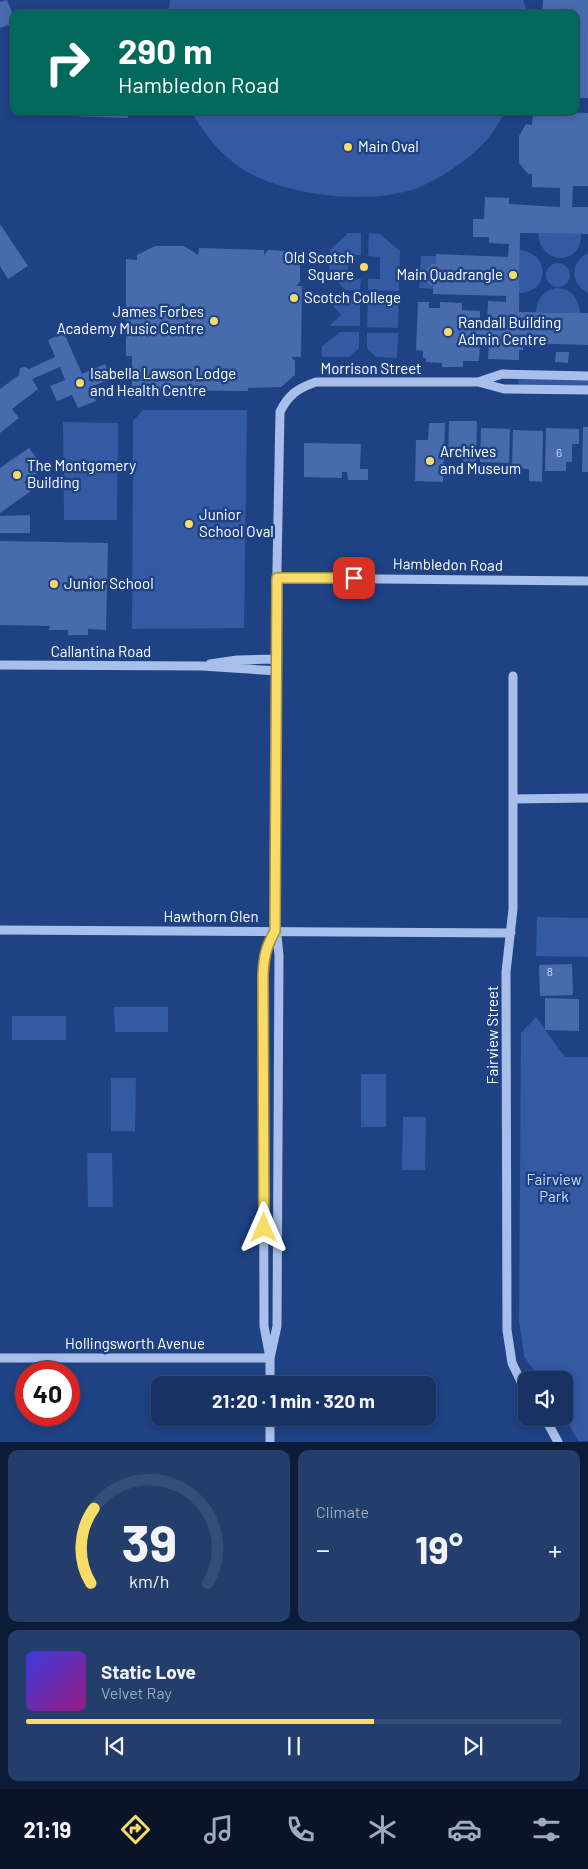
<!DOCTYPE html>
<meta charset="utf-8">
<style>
:root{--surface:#173263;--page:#243e6c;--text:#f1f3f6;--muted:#9eaabe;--line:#364d78;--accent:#f8dc67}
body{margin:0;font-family:Barlow,sans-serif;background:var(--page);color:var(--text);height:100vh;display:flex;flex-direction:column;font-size:19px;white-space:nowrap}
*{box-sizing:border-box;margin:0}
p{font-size:16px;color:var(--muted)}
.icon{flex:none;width:28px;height:28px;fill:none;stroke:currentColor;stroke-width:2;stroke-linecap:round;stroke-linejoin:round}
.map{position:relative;height:1442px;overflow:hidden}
.drawer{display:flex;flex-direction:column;gap:8px;padding:8px;background:#0d1c36;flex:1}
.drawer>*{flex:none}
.banner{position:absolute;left:10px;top:10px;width:569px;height:105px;border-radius:10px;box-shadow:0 2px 8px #0003,0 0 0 1px var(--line);background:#00695c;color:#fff;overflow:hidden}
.controls{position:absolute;left:518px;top:1371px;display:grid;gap:10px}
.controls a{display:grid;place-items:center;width:55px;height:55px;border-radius:10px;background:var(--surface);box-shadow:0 2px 8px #0003,0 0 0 1px var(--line);font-size:25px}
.speed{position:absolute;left:15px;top:1361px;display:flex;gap:10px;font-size:25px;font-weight:700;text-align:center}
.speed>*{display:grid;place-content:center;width:65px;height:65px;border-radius:50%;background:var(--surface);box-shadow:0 2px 8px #0003,0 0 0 1px var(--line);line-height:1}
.speed .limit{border:8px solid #d22;background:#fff;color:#111}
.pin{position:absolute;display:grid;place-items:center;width:42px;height:42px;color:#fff;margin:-21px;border-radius:10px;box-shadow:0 2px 8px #0006}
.me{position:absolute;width:55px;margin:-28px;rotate:0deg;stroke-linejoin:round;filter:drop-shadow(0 0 4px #0008)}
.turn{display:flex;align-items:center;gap:18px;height:105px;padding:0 25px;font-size:22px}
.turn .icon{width:65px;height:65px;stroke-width:2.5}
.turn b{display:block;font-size:35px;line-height:42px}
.big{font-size:38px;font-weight:700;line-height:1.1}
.drawer .tile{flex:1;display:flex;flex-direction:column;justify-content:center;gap:8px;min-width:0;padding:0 18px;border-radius:10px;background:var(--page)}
.drawer .dial{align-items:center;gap:0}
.dial svg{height:130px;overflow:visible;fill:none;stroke:var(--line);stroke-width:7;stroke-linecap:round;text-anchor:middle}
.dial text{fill:var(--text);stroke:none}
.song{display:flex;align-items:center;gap:15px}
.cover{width:60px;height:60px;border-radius:8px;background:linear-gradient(135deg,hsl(240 70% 55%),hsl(310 70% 35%))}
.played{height:5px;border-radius:2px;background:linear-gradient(90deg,var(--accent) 65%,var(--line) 65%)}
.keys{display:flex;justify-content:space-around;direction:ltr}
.heat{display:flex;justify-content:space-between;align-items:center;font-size:28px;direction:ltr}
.drawer .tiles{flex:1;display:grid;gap:8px;grid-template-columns:1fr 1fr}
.tile:last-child{grid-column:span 2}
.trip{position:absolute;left:151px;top:1376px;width:285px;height:50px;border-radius:10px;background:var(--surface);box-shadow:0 2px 8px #0003,0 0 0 1px var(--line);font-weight:700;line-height:50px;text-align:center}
.dock{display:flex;height:80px;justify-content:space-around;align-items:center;background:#091428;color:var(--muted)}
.dock .icon{width:35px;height:35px}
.dock .active{color:var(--accent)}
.dock b{font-size:22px;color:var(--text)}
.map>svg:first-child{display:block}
</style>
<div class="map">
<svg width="588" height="1442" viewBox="0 0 588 1442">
<rect width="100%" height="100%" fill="#1f4284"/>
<path fill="#335aa2" d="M170,0H523L526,8V14H168Z
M191,111H506C500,120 495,129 489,137C474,157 435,183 411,190C366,204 293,196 251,174C225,160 205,136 191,111Z
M348,233H361V255H348V278L361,279L360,290H346L329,274L330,250Z
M369,233L380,234L400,251L399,291L368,290V279H380V257L368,256Z
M538,233L581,234C583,265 540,267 538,233Z
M520,250C551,254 550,292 519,293Z
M588,253V293C570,284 570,262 588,253Z
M421,256H436V264H432L425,270L424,279L430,285H433V289L419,288Z
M546 275a12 12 0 1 1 24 0a12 12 0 1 1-24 0Z
M555,288C571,288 578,297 580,313L536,312C537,299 542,292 555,288Z
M346,295L360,296V326H331L330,325L341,315L333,306Z
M368,296H399L398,328L367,327Z
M340,332H359V348L350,357H322V346Z
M367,333H398L397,358L376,357L367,348Z
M520,377L588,379V387L520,385L518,383Z
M143,410H247L244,628L132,629L133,421Z
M63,422L118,423L117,520H64Z
M537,917L588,918V957L536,956Z
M114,1007H168V1032H115Z
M12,1016H66V1040H12Z
M536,1017L565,1057H588V1441H578L564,1415V1380H540L524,1356L519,1320L521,1033Z
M361,1074H386V1127H361Z
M111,1078H136L135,1131H111Z
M403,1117H426L425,1170H402Z
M87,1153H112L113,1207H88Z"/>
<path fill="#476bad" d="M7,0L14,17V23L0,28V2Z
M543,0H588V98H575V14H542Z
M44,111H128V118L44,115Z
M533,111L588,113V186H573L572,207H588V234L520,233L519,312L588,313V345L523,343V350H519V360L488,359L489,342L480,341L479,361H463V367H442V363L426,362V358H423V351L416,350L418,302H429V308H440V302L462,303V310L480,311V322H487L488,301L506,302V296L433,294V285H430L424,279L425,270L432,264H436V254L508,257L509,244L489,243V237H473V219H484L485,197L509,198V204L560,207V188L532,187V174H528L519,163V136L526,124L532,125Z
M0,224L28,266L8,279L0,266Z
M155,246H184L198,255L199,248L264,250V255L268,250L285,251L300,262V282L296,286H302L301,357H291L295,361V375L281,387L248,388V391L132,390V356H126V259L137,260V255Z
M64,333L82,374L105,364L111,379L90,387L96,401L78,408L72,395L57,401L50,386L65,380L60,367L32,379L38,389L12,409L19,418L0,433V389L19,375L20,368L25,367L29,369L55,357L48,340Z
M556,352H569L568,363L555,362Z
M449,421H477L476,462H463V457H448Z
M429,423H445L443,482L415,481L416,440H428Z
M583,427H588V472H582Z
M481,428L510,429L509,463L480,462Z
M546,428L579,429V444H572V462H566V471H545Z
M513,430L543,431L542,482L529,481V469L512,468Z
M304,443L361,444L360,469H368V480H348L347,472H342V478L304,477Z
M29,448L44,468L24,482L31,491L0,513V468Z
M30,515V533H0V516Z
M0,541L108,543L106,630L88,629V635H68V630H49L50,626L0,625Z
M572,964L573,995L540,996L539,965Z
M545,998L579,999V1031L545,1030Z"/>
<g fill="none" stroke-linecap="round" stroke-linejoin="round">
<path stroke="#a7bfea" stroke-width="9" d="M478,382L502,374L588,376
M277,578L588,581
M210,664L237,660L276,659
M0,665L202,666L277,671
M513,676V909L506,972L507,1330L512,1363L526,1392
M513,799L588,798
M0,930L511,933
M0,1358H270
M270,1358L277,1326L279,955L275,916L276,620L280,412C288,395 298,388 316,382H478L504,389L588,390
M270,1385V1358L264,1326L263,975C264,956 266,947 275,931
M270,1418V1442
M545,1418L558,1442"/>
</g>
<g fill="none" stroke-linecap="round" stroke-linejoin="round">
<g stroke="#a18f43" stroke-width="12">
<path id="route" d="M264,1228L263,975C264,956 266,947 275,931L277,578H354"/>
</g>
<use href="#route" stroke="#f8dc67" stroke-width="9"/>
</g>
<g fill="#f8dc67" stroke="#1f4284" stroke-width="2">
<circle cx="348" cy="147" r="5"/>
<circle cx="364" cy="267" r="5"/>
<circle cx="513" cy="275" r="5"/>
<circle cx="294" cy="298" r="5"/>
<circle cx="214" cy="321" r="5"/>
<circle cx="448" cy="332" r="5"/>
<circle cx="80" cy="383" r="5"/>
<circle cx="430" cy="461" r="5"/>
<circle cx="17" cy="475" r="5"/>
<circle cx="189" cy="524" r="5"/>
<circle cx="54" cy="584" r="5"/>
</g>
<g text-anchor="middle" stroke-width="5" stroke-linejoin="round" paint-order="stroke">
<g font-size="12" fill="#d1daea">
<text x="559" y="457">6</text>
<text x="550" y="976">8</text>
</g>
<g font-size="15" fill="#fff" stroke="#1f4284" text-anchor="start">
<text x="358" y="152">Main Oval</text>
<text x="354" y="263" text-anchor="end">Old Scotch<tspan x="354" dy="17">Square</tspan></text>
<text x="503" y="280" text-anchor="end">Main Quadrangle</text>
<text x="304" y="303">Scotch College</text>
<text x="204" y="317" text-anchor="end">James Forbes<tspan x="204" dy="17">Academy Music Centre</tspan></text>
<text x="458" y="328">Randall Building<tspan x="458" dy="17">Admin Centre</tspan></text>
<text x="90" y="379">Isabella Lawson Lodge<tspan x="90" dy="17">and Health Centre</tspan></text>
<text x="440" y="457">Archives<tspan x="440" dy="17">and Museum</tspan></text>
<text x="27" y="471">The Montgomery<tspan x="27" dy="17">Building</tspan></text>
<text x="199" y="520">Junior<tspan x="199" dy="17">School Oval</tspan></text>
<text x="64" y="589">Junior School</text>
</g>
<g font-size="15" fill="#fff" stroke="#1f4284">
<text x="371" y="374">Morrison Street</text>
<text transform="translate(448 565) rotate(1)" y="5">Hambledon Road</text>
<text x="101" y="657">Callantina Road</text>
<text x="211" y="922">Hawthorn Glen</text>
<text transform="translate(493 1035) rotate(-90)" y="5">Fairview Street</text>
<text x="135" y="1349">Hollingsworth Avenue</text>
</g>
<g font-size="15" fill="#cbdbf7" stroke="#1f4284">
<text x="554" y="1185">Fairview<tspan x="554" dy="17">Park</tspan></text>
</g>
</g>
</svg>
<div class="controls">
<a><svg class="icon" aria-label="sound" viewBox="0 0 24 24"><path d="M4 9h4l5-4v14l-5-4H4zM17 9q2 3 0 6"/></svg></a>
</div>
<div class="speed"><div class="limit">40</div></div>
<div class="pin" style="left:354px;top:578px;background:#d93025"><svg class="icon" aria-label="arrive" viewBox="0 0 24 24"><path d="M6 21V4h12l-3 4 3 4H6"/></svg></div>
<svg class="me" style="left:264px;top:1228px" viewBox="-20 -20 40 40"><path d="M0-17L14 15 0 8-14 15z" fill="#f8dc67" stroke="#fff" stroke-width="4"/></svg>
<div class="trip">21:20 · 1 min · 320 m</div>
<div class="banner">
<div class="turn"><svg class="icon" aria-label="right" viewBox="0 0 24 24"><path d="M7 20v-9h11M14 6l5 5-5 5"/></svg><div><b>290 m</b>Hambledon Road</div></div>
</div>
</div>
<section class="drawer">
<div class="tiles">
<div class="tile dial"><svg viewBox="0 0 100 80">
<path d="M14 69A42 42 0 1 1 86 69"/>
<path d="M14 69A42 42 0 0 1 16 23" stroke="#f8dc67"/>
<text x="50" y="56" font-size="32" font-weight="700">39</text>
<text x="50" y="72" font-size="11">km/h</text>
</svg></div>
<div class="tile"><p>Climate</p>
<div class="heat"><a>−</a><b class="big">19°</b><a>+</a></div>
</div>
<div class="tile">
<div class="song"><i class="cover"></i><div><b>Static Love</b><p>Velvet Ray</p></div></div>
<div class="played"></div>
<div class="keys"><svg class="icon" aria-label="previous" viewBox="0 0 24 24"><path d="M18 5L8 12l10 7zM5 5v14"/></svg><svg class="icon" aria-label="pause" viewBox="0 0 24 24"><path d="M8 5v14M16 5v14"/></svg><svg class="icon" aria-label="next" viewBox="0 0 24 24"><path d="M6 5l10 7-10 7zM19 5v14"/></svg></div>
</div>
</div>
</section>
<nav class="dock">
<b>21:19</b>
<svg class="icon active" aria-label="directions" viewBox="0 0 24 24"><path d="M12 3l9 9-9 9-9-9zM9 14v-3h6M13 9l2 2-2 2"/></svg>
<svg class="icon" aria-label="music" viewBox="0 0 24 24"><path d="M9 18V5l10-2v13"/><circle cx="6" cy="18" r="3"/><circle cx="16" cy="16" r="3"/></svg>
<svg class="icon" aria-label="phone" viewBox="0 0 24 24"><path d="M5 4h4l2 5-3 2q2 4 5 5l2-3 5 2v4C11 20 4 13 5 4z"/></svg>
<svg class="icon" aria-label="climate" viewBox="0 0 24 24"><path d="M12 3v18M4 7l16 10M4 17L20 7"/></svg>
<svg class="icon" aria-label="car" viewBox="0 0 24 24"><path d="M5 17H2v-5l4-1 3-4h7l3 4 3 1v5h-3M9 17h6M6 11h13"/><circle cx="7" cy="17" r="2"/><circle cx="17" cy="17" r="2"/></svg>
<svg class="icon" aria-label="filters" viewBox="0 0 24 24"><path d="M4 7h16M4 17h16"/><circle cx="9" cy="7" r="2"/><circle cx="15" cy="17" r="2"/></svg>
</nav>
